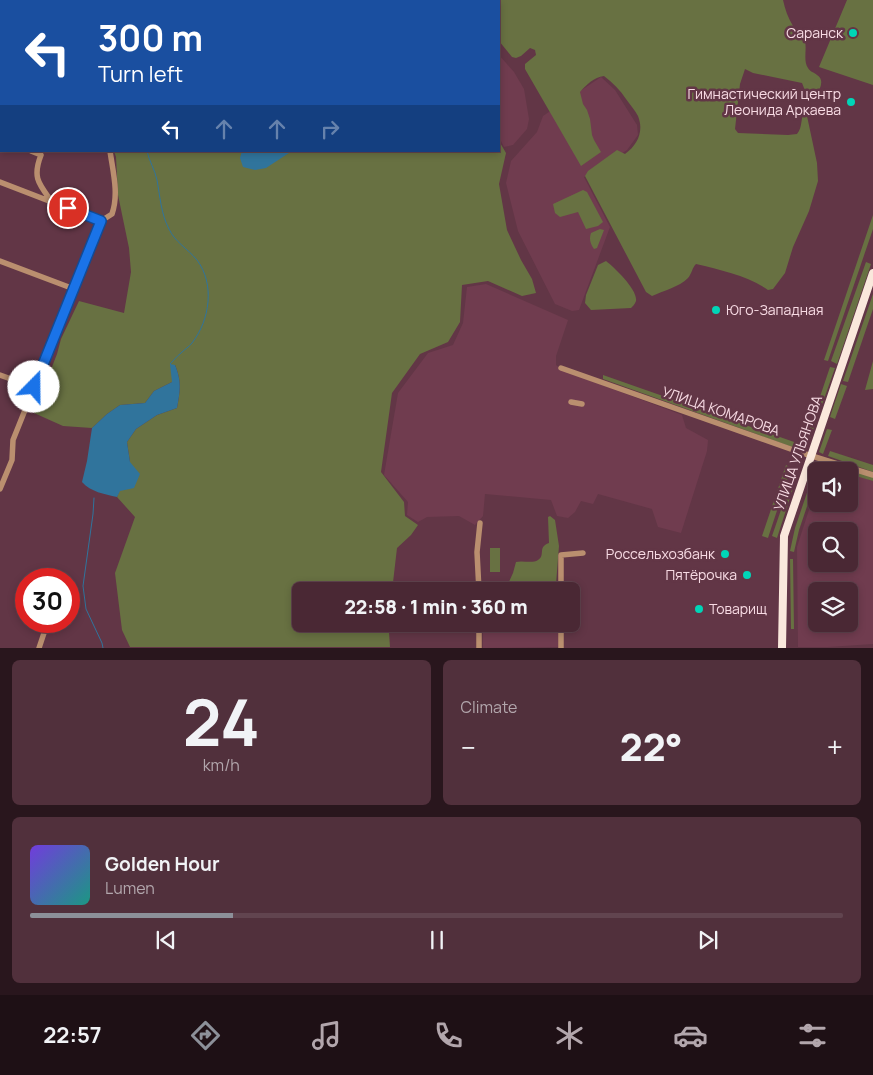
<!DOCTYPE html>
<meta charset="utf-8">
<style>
:root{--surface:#4a2834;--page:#51303c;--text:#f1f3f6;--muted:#b2a6ac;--line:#61444f;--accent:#8c9099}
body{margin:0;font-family:Manrope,sans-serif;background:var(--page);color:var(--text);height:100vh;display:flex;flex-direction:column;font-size:19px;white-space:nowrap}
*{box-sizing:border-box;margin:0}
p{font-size:16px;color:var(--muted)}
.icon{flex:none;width:28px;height:28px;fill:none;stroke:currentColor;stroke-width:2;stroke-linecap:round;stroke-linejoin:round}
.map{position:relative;height:648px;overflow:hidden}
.panel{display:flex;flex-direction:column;gap:12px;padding:12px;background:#29161d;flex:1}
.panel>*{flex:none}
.hud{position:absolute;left:0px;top:0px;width:500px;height:152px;box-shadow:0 2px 8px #0003,0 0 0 1px var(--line);background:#1a4fa0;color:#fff;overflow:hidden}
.tools{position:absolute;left:808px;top:462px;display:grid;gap:10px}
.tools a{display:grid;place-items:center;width:50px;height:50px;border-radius:8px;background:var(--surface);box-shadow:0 2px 8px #0003,0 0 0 1px var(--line);font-size:25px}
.speed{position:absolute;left:15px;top:568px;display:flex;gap:10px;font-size:25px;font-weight:700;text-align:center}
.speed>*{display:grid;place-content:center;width:65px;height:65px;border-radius:50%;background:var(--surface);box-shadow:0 2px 8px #0003,0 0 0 1px var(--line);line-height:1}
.speed .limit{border:8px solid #d22;background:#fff;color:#111}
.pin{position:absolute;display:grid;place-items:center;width:42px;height:42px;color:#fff;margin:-21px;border:2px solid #fff;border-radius:50%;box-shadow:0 1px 5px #0007}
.me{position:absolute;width:55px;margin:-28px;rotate:22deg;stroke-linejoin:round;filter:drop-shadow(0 0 4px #0008)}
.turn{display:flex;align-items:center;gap:18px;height:105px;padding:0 15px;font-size:22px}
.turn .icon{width:65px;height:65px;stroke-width:2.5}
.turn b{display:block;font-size:35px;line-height:42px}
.lanes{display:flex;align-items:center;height:48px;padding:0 15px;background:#0003;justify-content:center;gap:25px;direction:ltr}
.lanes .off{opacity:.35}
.big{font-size:38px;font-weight:800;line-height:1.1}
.panel .card{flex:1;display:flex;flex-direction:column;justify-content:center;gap:8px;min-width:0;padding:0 18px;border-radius:8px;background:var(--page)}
.panel .dial{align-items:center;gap:0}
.dial b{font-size:65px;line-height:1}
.song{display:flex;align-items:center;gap:15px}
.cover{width:60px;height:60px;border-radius:8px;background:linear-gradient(135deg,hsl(260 70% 55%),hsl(170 70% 35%))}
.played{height:5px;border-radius:2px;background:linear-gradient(90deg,var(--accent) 25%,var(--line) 25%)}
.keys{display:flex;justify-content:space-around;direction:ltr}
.heat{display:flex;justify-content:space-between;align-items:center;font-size:28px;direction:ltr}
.panel .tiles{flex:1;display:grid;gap:12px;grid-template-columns:1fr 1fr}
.card:last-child{grid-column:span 2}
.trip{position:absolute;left:292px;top:582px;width:288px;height:50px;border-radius:8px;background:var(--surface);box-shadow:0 2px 8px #0003,0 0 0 1px var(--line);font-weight:800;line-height:50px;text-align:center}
.menu{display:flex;height:80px;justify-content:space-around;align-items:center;background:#1e1015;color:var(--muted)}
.menu .icon{width:35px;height:35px}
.menu .current{color:var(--accent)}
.menu b{font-size:22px;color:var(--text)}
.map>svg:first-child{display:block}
</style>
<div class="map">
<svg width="873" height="648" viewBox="0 0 873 648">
<rect width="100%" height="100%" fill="#623646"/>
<path fill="#703c4f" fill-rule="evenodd" d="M499,55L514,72L524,89L529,119L527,129L513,145L504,147L500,139L499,132V101L501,94L499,89Z
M601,77L615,90L637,125L638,135L627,150L584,177L610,227L579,310L572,311L555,304L518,231L506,183L511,161L537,132L543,116Z
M486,284L568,320L556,356V365L562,370L682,415L686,428L708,440L707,451L681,533L658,527L652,509L598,494L593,504L581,501L575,512L568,518L557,516L551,500L485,494L483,516L475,525L459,516L427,517L418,522L407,515L408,502L384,475L398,393L428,353L453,345L463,323L467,287Z
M849,473L873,481V644L828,647H798L797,547L816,488V504H849ZM816,531H849V564H816ZM816,591H849V624H816Z
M483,624H559V647L483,648Z"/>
<path fill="#687142" d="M163,0H453L455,1H163Z
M466,0H783C785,9 788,18 793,26C797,31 802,35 805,41C807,50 803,61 808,68C810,72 814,72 817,75C825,80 820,89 816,96H810L804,88L802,83L753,73L745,69L740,84L735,129L738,133L788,135L797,134C803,127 800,118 805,111L807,116L817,163L818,181L809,211L793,247L785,273L773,289L768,290C748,276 721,270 696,264C692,268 692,273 688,278C679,287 663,291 652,296L646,292L585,176L588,171L617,150L625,154C638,145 644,131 638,116C635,110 630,105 626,99C620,90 613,83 604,76C594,77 586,85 580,92L583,104L587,110L590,119L592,135L594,140L601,152L581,166L525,69V64L536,55L535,50L530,48L521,56L516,58L512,57L499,41V1H467Z
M847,0H873V85L819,67Z
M499,141L506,153L499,184L507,230L521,260L532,279L536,293L522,296L488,281L462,285L460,322L448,342L420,354L392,393L381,472L404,502L405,516L418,525L411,535L397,548L392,591H301V624H383L389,632L390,647H130L122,630L115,573L135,517L117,497L130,462L127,442L136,429L157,415L177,408C180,391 182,382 175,365L172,382L154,391L145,403L120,405L107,414L92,428L63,426L34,413L57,354L61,339L79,301L124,313L131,272L129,248L118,195L116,157L114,151H499Z
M583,190L587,192L603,222L598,226L586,229L578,212L560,217L555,213L553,204Z
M873,215V229L828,361L824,360Z
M600,229L604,230L597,248L594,249C590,243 589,239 591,233Z
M606,261C615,268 638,290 636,301C635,304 633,306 631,308L591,310L585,303L586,295L598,265Z
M866,262L871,264L837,364L831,361Z
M873,294V309L848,382L843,381Z
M873,361V389L865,390Z
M830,367L835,368L808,444L803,447Z
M603,375L797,443L795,448L603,379Z
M841,384L847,386L835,419L830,417Z
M827,429L832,430L823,454L819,452Z
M830,451L873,465V472L828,456Z
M827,462L873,477V481L849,474V471H841L825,466Z
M786,465L791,468L768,538L762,536Z
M793,475L797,476L777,538L772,536Z
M812,478L816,480L799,530L794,552L790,551L795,528Z
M550,516L555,520L559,546L556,584L553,590L546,591L527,588L510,589L508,584L513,573L516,562C523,560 532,564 538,560C546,555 537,547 549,543L548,517Z
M490,548H500V572H490Z
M790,559H793L794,629H791Z"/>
<path fill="#30749c" d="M242,151H292L266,168L255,170L243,167L240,158Z
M170,364L175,365C182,382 180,391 177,408L157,415L136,429L127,442L130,462L140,474L134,488L120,491L117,497C104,494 91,492 82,482L87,461L92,428L107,414L120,405L145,403L154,391L172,382Z"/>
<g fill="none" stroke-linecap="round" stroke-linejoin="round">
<path stroke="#30749c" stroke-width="1" d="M179,1V0
M147,151C149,161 155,170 157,180C160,196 161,214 169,229C175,242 188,249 197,260C215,284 210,320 192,343C189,347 185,349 181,353C177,356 174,360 170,364L171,365
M94,498L93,514L83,586L86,609L102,643L103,648"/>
<path stroke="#ba8f6f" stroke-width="5.5" d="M51,1L52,0
M0,64H1
M0,140H1
M31,151L41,155
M41,155C32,178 39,184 52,202
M0,182L101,221
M0,261L74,289
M561,368L799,452L873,475
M0,375L34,387
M571,402L582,404
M0,489L12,460L13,440L101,221L112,214C119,194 113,172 110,151
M64,579L65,576
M479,591L477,552L480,523
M561,591V555L583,553
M39,648L48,621
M479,648V624
M561,648V624"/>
<path stroke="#fae8dc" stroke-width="8" d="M782,648L784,536L873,273"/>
</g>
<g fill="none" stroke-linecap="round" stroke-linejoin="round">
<g stroke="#114b97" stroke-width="12">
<path id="route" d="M34,387L101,221L68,208"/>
</g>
<use href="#route" stroke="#1a73e8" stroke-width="9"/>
</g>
<g fill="#00d5b7" stroke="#623646" stroke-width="2">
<circle cx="853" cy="33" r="5"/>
<circle cx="851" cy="102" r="5"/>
<circle cx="716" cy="310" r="5"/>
<circle cx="725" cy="554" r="5"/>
<circle cx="747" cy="575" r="5"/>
<circle cx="699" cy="609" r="5"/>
</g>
<g text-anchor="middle" stroke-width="5" stroke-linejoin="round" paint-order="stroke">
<g font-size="14" fill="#f8dbe4" stroke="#623646" text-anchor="end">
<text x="843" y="38">Саранск</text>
<text x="841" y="99">Гимнастический центр<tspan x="841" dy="16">Леонида Аркаева</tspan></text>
<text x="726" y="315" text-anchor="start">Юго-Западная</text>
<text x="715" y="559">Россельхозбанк</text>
<text x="737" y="580">Пятёрочка</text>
<text x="709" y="614" text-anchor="start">Товарищ</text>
</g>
<g font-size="14" fill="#f8dbe4" stroke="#623646">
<text transform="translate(721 411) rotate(19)" y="5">УЛИЦА КОМАРОВА</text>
<text transform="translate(798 453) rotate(-71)" y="5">УЛИЦА УЛЬЯНОВА</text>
</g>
</g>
</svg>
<div class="tools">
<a><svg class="icon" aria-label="sound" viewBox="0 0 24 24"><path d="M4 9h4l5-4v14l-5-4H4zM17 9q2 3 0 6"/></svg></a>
<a><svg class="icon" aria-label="search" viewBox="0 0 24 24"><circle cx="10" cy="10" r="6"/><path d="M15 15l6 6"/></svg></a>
<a><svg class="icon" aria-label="layers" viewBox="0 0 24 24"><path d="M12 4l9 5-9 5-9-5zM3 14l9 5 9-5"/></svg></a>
</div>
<div class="speed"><div class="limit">30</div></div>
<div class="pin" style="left:68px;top:208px;background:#d93025"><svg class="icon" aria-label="arrive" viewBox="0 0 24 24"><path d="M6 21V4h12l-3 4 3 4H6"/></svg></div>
<svg class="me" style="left:34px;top:387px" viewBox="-20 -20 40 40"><circle r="19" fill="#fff"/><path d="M0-13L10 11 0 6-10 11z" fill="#1a73e8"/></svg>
<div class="trip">22:58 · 1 min · 360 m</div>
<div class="hud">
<div class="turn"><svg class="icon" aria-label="left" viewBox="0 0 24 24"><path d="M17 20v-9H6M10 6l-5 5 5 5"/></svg><div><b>300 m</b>Turn left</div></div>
<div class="lanes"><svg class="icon" aria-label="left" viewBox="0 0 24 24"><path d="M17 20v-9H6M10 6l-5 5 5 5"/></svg><svg class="icon off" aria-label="ahead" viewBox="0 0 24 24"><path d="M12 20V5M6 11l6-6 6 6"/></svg><svg class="icon off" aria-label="ahead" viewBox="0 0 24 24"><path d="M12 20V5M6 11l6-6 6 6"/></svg><svg class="icon off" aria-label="right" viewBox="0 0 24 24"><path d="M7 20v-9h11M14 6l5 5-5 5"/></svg></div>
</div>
</div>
<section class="panel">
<div class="tiles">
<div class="card dial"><b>24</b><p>km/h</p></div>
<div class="card"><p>Climate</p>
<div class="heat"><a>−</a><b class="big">22°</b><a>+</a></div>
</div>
<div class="card">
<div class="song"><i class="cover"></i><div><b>Golden Hour</b><p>Lumen</p></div></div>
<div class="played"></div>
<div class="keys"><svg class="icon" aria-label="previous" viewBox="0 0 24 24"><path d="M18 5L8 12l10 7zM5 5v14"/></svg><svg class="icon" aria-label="pause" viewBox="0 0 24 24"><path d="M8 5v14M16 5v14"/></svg><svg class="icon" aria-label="next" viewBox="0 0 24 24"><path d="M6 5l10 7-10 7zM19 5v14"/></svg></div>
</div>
</div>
</section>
<nav class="menu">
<b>22:57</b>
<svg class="icon current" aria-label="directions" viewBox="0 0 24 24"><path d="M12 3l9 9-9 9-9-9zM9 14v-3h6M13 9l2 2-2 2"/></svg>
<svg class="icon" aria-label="music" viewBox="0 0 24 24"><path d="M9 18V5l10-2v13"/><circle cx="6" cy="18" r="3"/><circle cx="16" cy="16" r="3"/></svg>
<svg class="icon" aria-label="phone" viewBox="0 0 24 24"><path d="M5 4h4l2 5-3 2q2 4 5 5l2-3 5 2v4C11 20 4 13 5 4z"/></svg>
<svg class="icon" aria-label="climate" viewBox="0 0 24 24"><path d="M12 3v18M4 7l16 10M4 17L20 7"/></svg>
<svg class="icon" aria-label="car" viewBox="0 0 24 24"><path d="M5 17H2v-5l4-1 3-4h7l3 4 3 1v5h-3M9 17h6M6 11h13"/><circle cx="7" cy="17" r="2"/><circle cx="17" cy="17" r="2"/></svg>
<svg class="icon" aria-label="filters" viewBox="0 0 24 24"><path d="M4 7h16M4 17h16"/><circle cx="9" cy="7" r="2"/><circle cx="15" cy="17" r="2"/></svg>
</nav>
